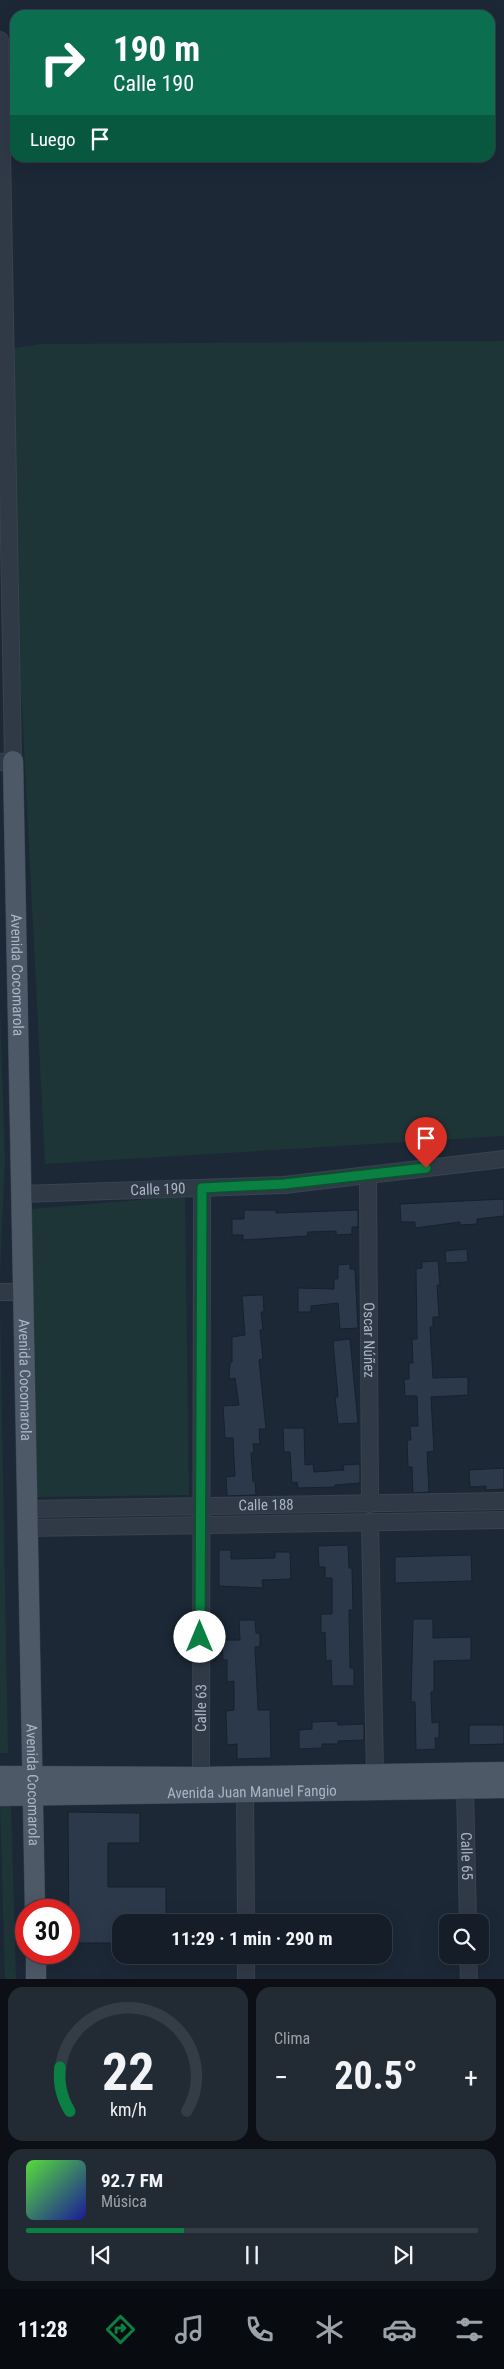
<!DOCTYPE html>
<html lang="es">
<meta charset="utf-8">
<style>
:root{--surface:#151e28;--page:#222b34;--text:#f1f3f6;--muted:#9da2a8;--line:#343c45;--accent:#0b8043}
body{margin:0;font-family:"Roboto Condensed",sans-serif;background:var(--page);color:var(--text);height:100vh;display:flex;flex-direction:column;font-size:19px;white-space:nowrap}
*{box-sizing:border-box;margin:0}
p{font-size:16px;color:var(--muted)}
.icon{flex:none;width:28px;height:28px;fill:none;stroke:currentColor;stroke-width:2;stroke-linecap:round;stroke-linejoin:round}
.map{position:relative;height:1979px;overflow:hidden}
.drawer{display:flex;flex-direction:column;gap:8px;padding:8px;background:#0c1016;flex:1}
.drawer>*{flex:none}
.hud{position:absolute;left:10px;top:10px;width:485px;height:152px;border-radius:15px;box-shadow:0 5px 20px #0002,0 0 0 1px var(--line);background:#0b6e4f;color:#fff;overflow:hidden}
.controls{position:absolute;left:439px;top:1914px;display:grid;gap:10px}
.controls a{display:grid;place-items:center;width:50px;height:50px;border-radius:10px;background:var(--surface);box-shadow:0 5px 20px #0002,0 0 0 1px var(--line);font-size:25px}
.speed{position:absolute;left:15px;top:1899px;display:flex;gap:10px;font-size:25px;font-weight:700;text-align:center}
.speed>*{display:grid;place-content:center;width:65px;height:65px;border-radius:50%;background:var(--surface);box-shadow:0 5px 20px #0002,0 0 0 1px var(--line);line-height:1}
.speed .limit{border:8px solid #d22;background:#fff;color:#111}
.pin{position:absolute;display:grid;place-items:center;width:42px;height:42px;color:#fff;margin:-51px -21px;border-radius:50% 50% 50% 0;rotate:-45deg;box-shadow:0 0 5px #0007}
.pin .icon{rotate:45deg}
.me{position:absolute;width:55px;margin:-28px;rotate:0deg;stroke-linejoin:round;filter:drop-shadow(0 0 4px #0008)}
.turn{display:flex;align-items:center;gap:18px;height:105px;padding:0 20px;font-size:22px}
.turn .icon{width:65px;height:65px;stroke-width:2.5}
.turn b{display:block;font-size:35px;line-height:42px}
.then{display:flex;align-items:center;height:48px;padding:0 20px;background:#0003;gap:10px;font-size:19px}
.big{font-size:38px;font-weight:700;line-height:1.1}
.drawer .card{flex:1;display:flex;flex-direction:column;justify-content:center;gap:8px;min-width:0;padding:0 18px;border-radius:15px;background:var(--page)}
.drawer .dial{align-items:center;gap:0}
.dial svg{height:130px;overflow:visible;fill:none;stroke:var(--line);stroke-width:7;stroke-linecap:round;text-anchor:middle}
.dial text{fill:var(--text);stroke:none}
.song{display:flex;align-items:center;gap:15px}
.cover{width:60px;height:60px;border-radius:8px;background:linear-gradient(135deg,hsl(110 70% 55%),hsl(240 70% 35%))}
.played{height:5px;border-radius:2px;background:linear-gradient(90deg,var(--accent) 35%,var(--line) 35%)}
.keys{display:flex;justify-content:space-around;direction:ltr}
.heat{display:flex;justify-content:space-between;align-items:center;font-size:28px;direction:ltr}
.drawer .tiles{flex:1;display:grid;gap:8px;grid-template-columns:1fr 1fr}
.card:last-child{grid-column:span 2}
.trip{position:absolute;left:112px;top:1914px;width:280px;height:50px;border-radius:15px;background:var(--surface);box-shadow:0 5px 20px #0002,0 0 0 1px var(--line);font-weight:700;line-height:50px;text-align:center}
.menu{display:flex;height:80px;justify-content:space-around;align-items:center;background:#080c10;color:var(--muted)}
.menu .icon{width:35px;height:35px}
.menu .current{color:var(--accent)}
.menu b{font-size:22px;color:var(--text)}
.map>svg:first-child{display:block}
</style>
<div class="map">
<svg width="504" height="1979" viewBox="0 0 504 1979">
<rect width="100%" height="100%" fill="#1c2836"/>
<path fill="#1e3537" d="M504,341V1136L45,1164L8,430V349L41,344Z
M0,1006L5,1160L0,1275Z
M185,1196L189,1495L35,1497L31,1209Z
M0,1302L8,1753H0Z
M0,1804H11L16,1979H5Z"/>
<path fill="#2b394b" stroke="#18212d" d="M504,1199V1216L477,1219V1224L460,1225V1222L415,1228V1222H401L400,1204Z
M244,1210H276V1213L358,1210V1227H352V1234L336,1235V1231L308,1232L307,1236L243,1240V1235H232V1219H244Z
M467,1249L468,1262L446,1263L445,1251Z
M438,1261L440,1285H437L439,1317H433V1327H430L433,1378L468,1377V1395L431,1397L434,1451L427,1452L429,1492L413,1493L412,1467H408L407,1440H411L410,1426H418L417,1396H405L404,1379H409V1363H413L412,1339H417L416,1269L422,1268V1262Z
M350,1264V1269H355L358,1328L340,1329L338,1303L311,1306V1312H298V1288L334,1289V1279H338V1265Z
M259,1295H263L264,1312H261L263,1330H260L263,1359L259,1360L266,1429H259L260,1444H253L254,1453H251L253,1482L255,1481L256,1495L227,1496L226,1477L235,1476L233,1438H225L223,1406L239,1405L235,1378L229,1379L230,1363L232,1362V1337L245,1335L242,1296Z
M350,1339L358,1423L338,1424L335,1397H338L333,1341Z
M283,1428H304L305,1465L313,1464L314,1472L344,1470L343,1465L360,1464V1483L335,1485V1487L298,1488L297,1482L292,1483L290,1452H284Z
M504,1468V1489L486,1490V1486L470,1487L469,1470Z
M348,1545L349,1568H352L353,1610H349L350,1668H354V1686H332L331,1660L326,1661L325,1632L321,1633V1614H332V1578H325V1567H319L318,1546Z
M219,1550H231V1559L275,1558V1552H290L291,1579L262,1580L263,1588L219,1586Z
M471,1555L472,1581L395,1583V1557Z
M413,1619H433V1638L471,1637V1660L434,1661V1692H431L432,1723L439,1722V1738H435L436,1749L416,1750L415,1702H411Z
M239,1620H255L256,1633H260V1647H255L258,1710H270L271,1758L237,1759V1744L227,1745L226,1711L234,1710V1681L227,1682V1660H223L222,1640H240Z
M337,1721L338,1725L364,1724V1740L338,1741V1744H322V1748L299,1749V1730L312,1729V1722Z
M469,1725H504V1744L469,1745Z
M68,1812L140,1813V1843H108V1887H166V1922H121V1943H69Z"/>
<g fill="none" stroke-linecap="round" stroke-linejoin="round">
<g stroke="#394350" stroke-width="18">
<g id="minor">
<path d="M0,40L13,761L0,762"/>
<path id="s1" d="M368,1175L370,1504"/>
<path id="s2" d="M22,1194L284,1185L504,1159"/>
<path d="M0,1292H23"/>
<path id="s3" d="M27,1509L504,1501"/>
<path d="M370,1522L375,1774"/>
<path d="M28,1528L504,1520"/>
<path id="s4" d="M201,1777L202,1188"/>
<path id="s5" d="M465,1788L468,1922"/>
<path d="M245,1792L246,1922"/>
<path d="M246,1955V1979"/>
<path d="M468,1955L469,1979"/>
</g>
</g>
<g stroke="#394350" stroke-width="21">
<g id="major">
<path id="s6" d="M13,761L35,1910"/>
<path d="M0,1776L201,1777L504,1772"/>
<path id="s7" d="M0,1796L504,1788"/>
<path d="M36,1952V1979"/>
</g>
</g>
<use href="#minor" stroke="#303a47" stroke-width="16"/>
<use href="#major" stroke="#4d5967" stroke-width="20"/>
</g>
<g fill="none" stroke-linecap="round" stroke-linejoin="round">
<g stroke="#07532c" stroke-width="12">
<path id="route" d="M200,1637L202,1188L284,1184L426,1168"/>
</g>
<use href="#route" stroke="#0b8043" stroke-width="9"/>
</g>
<g text-anchor="middle" stroke-width="5" stroke-linejoin="round" paint-order="stroke">
<g font-size="15" fill="#a9b4c5" stroke="#161f2b">
<text dy="5" stroke="none"><textPath href="#s6" startOffset="214">Avenida Cocomarola</textPath></text>
<text dy="5" stroke="none"><textPath href="#s2" startOffset="136">Calle 190</textPath></text>
<text dy="5" stroke="none"><textPath href="#s1" startOffset="165">Oscar Núñez</textPath></text>
<text dy="5" stroke="none"><textPath href="#s6" startOffset="619">Avenida Cocomarola</textPath></text>
<text dy="5" stroke="none"><textPath href="#s3" startOffset="239">Calle 188</textPath></text>
<text dy="5" stroke="none"><textPath href="#s4" startOffset="69">Calle 63</textPath></text>
<text dy="5" stroke="none"><textPath href="#s6" startOffset="1024">Avenida Cocomarola</textPath></text>
<text dy="5" stroke="none"><textPath href="#s7" startOffset="252">Avenida Juan Manuel Fangio</textPath></text>
<text dy="5" stroke="none"><textPath href="#s5" startOffset="68">Calle 65</textPath></text>
</g>
</g>
</svg>
<div class="controls">
<a><svg class="icon" aria-label="search" viewBox="0 0 24 24"><circle cx="10" cy="10" r="6"/><path d="M15 15l6 6"/></svg></a>
</div>
<div class="speed"><div class="limit">30</div></div>
<div class="pin" style="left:426px;top:1168px;background:#d93025"><svg class="icon" aria-label="arrive" viewBox="0 0 24 24"><path d="M6 21V4h12l-3 4 3 4H6"/></svg></div>
<svg class="me" style="left:200px;top:1637px" viewBox="-20 -20 40 40"><circle r="19" fill="#fff"/><path d="M0-13L10 11 0 6-10 11z" fill="#0b8043"/></svg>
<div class="trip">11:29 · 1 min · 290 m</div>
<div class="hud">
<div class="turn"><svg class="icon" aria-label="right" viewBox="0 0 24 24"><path d="M7 20v-9h11M14 6l5 5-5 5"/></svg><div><b>190 m</b>Calle 190</div></div>
<div class="then">Luego<svg class="icon" aria-label="arrive" viewBox="0 0 24 24"><path d="M6 21V4h12l-3 4 3 4H6"/></svg></div>
</div>
</div>
<section class="drawer">
<div class="tiles">
<div class="card dial"><svg viewBox="0 0 100 80">
<path d="M14 69A42 42 0 1 1 86 69"/>
<path d="M14 69A42 42 0 0 1 8 42" stroke="#0b8043"/>
<text x="50" y="56" font-size="32" font-weight="700">22</text>
<text x="50" y="72" font-size="11">km/h</text>
</svg></div>
<div class="card"><p>Clima</p>
<div class="heat"><a>−</a><b class="big">20.5°</b><a>+</a></div>
</div>
<div class="card">
<div class="song"><i class="cover"></i><div><b>92.7 FM</b><p>Música</p></div></div>
<div class="played"></div>
<div class="keys"><svg class="icon" aria-label="previous" viewBox="0 0 24 24"><path d="M18 5L8 12l10 7zM5 5v14"/></svg><svg class="icon" aria-label="pause" viewBox="0 0 24 24"><path d="M8 5v14M16 5v14"/></svg><svg class="icon" aria-label="next" viewBox="0 0 24 24"><path d="M6 5l10 7-10 7zM19 5v14"/></svg></div>
</div>
</div>
</section>
<nav class="menu">
<b>11:28</b>
<svg class="icon current" aria-label="directions" viewBox="0 0 24 24"><path d="M12 3l9 9-9 9-9-9zM9 14v-3h6M13 9l2 2-2 2"/></svg>
<svg class="icon" aria-label="music" viewBox="0 0 24 24"><path d="M9 18V5l10-2v13"/><circle cx="6" cy="18" r="3"/><circle cx="16" cy="16" r="3"/></svg>
<svg class="icon" aria-label="phone" viewBox="0 0 24 24"><path d="M5 4h4l2 5-3 2q2 4 5 5l2-3 5 2v4C11 20 4 13 5 4z"/></svg>
<svg class="icon" aria-label="climate" viewBox="0 0 24 24"><path d="M12 3v18M4 7l16 10M4 17L20 7"/></svg>
<svg class="icon" aria-label="car" viewBox="0 0 24 24"><path d="M5 17H2v-5l4-1 3-4h7l3 4 3 1v5h-3M9 17h6M6 11h13"/><circle cx="7" cy="17" r="2"/><circle cx="17" cy="17" r="2"/></svg>
<svg class="icon" aria-label="filters" viewBox="0 0 24 24"><path d="M4 7h16M4 17h16"/><circle cx="9" cy="7" r="2"/><circle cx="15" cy="17" r="2"/></svg>
</nav>
